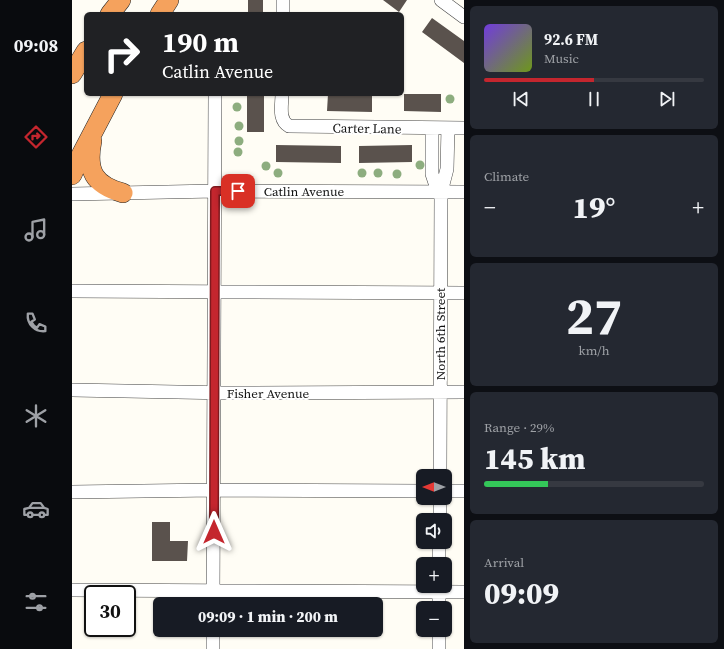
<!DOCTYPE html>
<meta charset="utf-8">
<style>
:root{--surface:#171b24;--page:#242831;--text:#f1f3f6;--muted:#9ea1a6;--line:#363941;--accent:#c4262e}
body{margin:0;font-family:"Source Serif 4",serif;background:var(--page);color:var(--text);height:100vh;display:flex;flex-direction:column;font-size:15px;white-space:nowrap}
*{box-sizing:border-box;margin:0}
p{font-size:13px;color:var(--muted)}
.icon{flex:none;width:22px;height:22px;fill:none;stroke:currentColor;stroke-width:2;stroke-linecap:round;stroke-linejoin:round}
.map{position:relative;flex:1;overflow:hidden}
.side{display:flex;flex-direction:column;gap:6px;padding:6px;background:#0d0f14;width:260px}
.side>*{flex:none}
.guide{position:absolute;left:12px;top:12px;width:320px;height:84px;border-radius:6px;box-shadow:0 1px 3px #0004;background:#202124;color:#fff;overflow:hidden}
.needle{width:26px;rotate:270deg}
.controls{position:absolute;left:344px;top:469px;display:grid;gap:8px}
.controls a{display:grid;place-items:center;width:36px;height:36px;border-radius:6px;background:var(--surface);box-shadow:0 1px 3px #0004;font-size:20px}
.speed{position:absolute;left:12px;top:585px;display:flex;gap:8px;font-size:20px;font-weight:700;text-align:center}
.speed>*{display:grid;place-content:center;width:52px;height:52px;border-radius:50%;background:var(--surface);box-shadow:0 1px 3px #0004;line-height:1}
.speed .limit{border:2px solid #111;border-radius:6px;background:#fff;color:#111}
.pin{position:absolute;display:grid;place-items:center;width:34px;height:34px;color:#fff;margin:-17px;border-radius:8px;box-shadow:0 2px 6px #0006}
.me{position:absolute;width:44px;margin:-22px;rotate:0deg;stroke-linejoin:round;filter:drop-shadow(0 0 3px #0008)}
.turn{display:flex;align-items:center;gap:14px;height:84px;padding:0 12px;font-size:18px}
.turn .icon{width:52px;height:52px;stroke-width:2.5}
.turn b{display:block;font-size:28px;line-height:34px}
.big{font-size:30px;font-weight:800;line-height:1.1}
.side .tile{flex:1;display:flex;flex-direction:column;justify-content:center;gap:6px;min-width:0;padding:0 14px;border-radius:6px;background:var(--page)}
.side .dial{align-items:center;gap:0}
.dial b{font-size:52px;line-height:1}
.song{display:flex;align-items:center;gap:12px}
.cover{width:48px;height:48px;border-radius:6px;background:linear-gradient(135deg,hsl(260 70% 55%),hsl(80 70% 35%))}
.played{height:4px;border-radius:2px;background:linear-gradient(90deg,var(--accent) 50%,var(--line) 50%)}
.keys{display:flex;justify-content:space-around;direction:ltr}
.heat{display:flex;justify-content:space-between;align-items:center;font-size:22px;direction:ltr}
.charge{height:6px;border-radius:3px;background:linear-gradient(90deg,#34c759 29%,var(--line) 0)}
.trip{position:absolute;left:81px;top:597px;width:230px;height:40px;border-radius:6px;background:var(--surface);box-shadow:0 1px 3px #0004;font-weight:800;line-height:40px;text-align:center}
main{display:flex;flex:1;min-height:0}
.tabs{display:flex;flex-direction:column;width:72px;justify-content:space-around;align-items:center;background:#090b0e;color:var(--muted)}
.tabs .icon{width:28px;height:28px}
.tabs .selected{color:var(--accent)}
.tabs b{font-size:18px;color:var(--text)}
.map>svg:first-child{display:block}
</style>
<main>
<nav class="tabs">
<b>09:08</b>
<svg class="icon selected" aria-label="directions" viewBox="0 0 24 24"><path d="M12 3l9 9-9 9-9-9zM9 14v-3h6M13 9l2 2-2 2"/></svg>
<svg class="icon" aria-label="music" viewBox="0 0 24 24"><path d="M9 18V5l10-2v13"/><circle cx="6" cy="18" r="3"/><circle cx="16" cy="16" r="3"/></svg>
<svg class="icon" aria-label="phone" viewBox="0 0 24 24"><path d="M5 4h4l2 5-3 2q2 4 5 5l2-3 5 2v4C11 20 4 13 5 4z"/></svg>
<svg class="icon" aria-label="climate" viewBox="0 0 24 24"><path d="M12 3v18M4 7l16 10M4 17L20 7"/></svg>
<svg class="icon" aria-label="car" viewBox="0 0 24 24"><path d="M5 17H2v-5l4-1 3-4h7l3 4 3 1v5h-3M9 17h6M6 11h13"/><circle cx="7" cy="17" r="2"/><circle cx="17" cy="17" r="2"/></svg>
<svg class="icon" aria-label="filters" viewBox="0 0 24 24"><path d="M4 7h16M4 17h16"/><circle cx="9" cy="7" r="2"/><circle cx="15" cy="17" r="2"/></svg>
</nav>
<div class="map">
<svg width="392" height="649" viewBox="0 0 392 649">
<rect width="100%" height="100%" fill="#fffdf5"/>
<path fill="#5a524d" d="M176,0H191V14H176Z
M311,0H335L327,12Z
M360,18L392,41V63L350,32Z
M175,94H192V132H175Z
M256,94H300V112L255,111Z
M332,94H369V112L332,111Z
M204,145L269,146V163L204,162Z
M340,145V162L287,163V146Z
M80,522H98V541H116L115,561H80Z"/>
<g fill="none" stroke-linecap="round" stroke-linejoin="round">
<g stroke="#444" stroke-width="14">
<path id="minor" d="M369,0L392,17
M211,14V0
M210,94C210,105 206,120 217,126L392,128
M360,128V174L363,183L369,192
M0,194L143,191L392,192
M0,291L392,293
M0,390L158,393L392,392
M368,476L369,192L375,169L376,128
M373,491H392
M0,492L142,490L351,491
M368,520V498
M367,564V542
M0,590L392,592
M141,604L143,94
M367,608V586
M141,649V630
M367,649V630"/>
</g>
<g stroke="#222" stroke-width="20">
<path id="highway" d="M38,14L49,0
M88,14L97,0
M0,74L14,51
M20,141C14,171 22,185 51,193
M0,175L9,155L41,94"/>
</g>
<use href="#minor" stroke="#fff" stroke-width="13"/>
<use href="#highway" stroke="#f5a25d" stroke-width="19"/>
</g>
<g fill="#8dad7f">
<circle cx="378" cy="99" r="4.5"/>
<circle cx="165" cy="107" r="4.5"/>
<circle cx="167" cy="126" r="4.5"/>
<circle cx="167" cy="141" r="4.5"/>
<circle cx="166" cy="152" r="4.5"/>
<circle cx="348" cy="165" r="4.5"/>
<circle cx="194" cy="166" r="4.5"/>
<circle cx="206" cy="173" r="4.5"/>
<circle cx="290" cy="173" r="4.5"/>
<circle cx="306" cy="173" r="4.5"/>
<circle cx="325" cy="174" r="4.5"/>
</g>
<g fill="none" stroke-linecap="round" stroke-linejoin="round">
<g stroke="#7f191e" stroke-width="10">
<path id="route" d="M142,532L143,191H166"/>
</g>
<use href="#route" stroke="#c4262e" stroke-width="7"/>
</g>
<g text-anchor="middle" stroke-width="4" stroke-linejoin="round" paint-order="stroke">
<g font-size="13" fill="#111" stroke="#fff">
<text transform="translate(295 128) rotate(1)" y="5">Carter Lane</text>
<text x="232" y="196">Catlin Avenue</text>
<text transform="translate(368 334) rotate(-90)" y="5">North 6th Street</text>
<text x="196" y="398">Fisher Avenue</text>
</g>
</g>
</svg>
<div class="controls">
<a><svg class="needle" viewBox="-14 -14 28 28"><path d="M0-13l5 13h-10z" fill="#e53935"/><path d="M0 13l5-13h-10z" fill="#9ea1a6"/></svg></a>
<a><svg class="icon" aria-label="sound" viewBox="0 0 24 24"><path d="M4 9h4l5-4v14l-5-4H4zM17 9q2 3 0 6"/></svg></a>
<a>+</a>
<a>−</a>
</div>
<div class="speed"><div class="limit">30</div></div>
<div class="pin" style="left:166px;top:191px;background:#d93025"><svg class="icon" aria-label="arrive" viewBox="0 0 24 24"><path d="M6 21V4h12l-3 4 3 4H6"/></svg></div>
<svg class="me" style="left:142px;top:532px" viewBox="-20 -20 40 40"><path d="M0-17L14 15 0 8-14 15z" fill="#c4262e" stroke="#fff" stroke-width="4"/></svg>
<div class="trip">09:09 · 1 min · 200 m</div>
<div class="guide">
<div class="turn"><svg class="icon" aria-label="right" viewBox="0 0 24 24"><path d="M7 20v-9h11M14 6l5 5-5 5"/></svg><div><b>190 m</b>Catlin Avenue</div></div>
</div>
</div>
<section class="side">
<div class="tile">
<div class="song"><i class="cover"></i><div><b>92.6 FM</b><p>Music</p></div></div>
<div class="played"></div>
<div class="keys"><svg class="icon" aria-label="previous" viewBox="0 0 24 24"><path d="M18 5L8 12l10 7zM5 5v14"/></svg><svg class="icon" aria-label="pause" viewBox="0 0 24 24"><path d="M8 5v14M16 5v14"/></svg><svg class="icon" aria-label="next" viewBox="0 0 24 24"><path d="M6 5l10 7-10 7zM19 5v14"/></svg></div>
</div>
<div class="tile"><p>Climate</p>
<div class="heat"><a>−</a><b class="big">19°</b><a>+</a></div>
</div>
<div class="tile dial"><b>27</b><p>km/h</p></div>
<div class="tile"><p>Range · 29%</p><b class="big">145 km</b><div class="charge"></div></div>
<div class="tile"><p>Arrival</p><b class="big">09:09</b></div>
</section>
</main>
